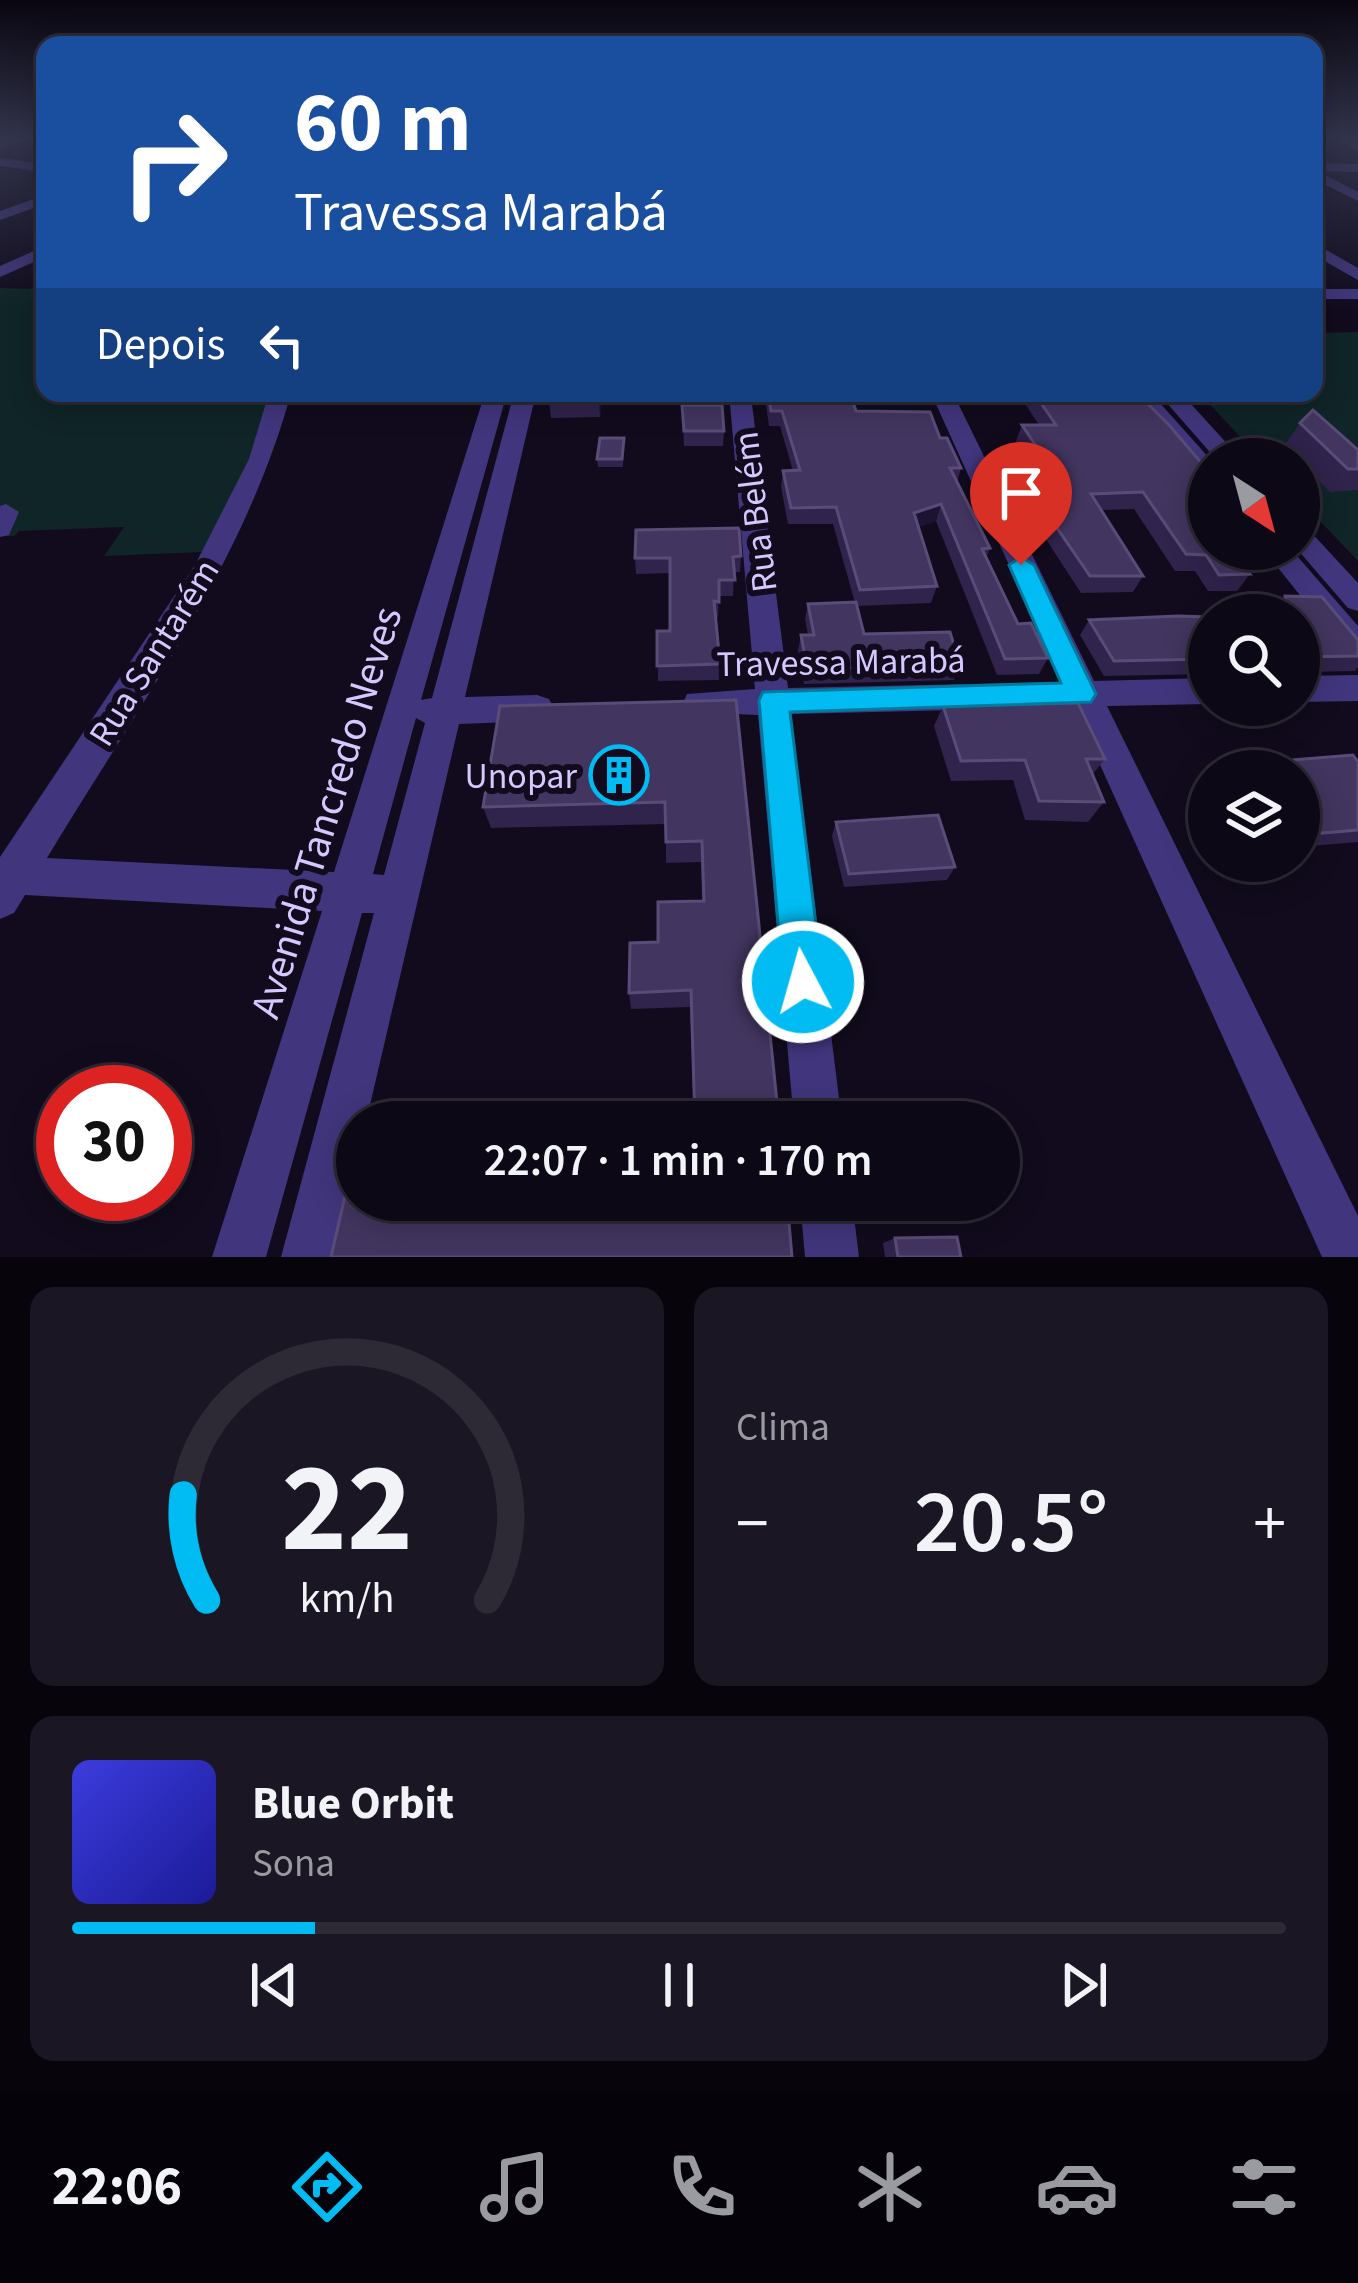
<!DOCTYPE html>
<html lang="pt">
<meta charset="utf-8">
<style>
:root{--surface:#0d0816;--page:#1b1623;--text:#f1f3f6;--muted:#9a9aa1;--line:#2d2935;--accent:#00bcf3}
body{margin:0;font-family:"Source Sans 3",sans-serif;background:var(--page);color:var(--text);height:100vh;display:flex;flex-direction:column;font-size:45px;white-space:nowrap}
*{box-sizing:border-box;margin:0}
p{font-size:39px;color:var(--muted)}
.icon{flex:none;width:66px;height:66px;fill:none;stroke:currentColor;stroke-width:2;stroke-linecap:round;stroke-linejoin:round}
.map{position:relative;height:1257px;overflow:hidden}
.drawer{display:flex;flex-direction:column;gap:30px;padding:30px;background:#07040c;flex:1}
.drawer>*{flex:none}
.guide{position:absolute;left:36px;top:36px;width:1287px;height:366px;border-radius:24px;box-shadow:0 6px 30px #0003,0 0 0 3px var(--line);background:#1a4fa0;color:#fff;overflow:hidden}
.needle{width:78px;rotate:144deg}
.buttons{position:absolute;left:1188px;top:438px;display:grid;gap:24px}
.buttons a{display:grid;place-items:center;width:132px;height:132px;border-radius:50%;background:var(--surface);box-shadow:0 6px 30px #0003,0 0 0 3px var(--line);font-size:60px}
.speed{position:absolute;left:36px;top:1065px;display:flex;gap:24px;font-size:60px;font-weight:700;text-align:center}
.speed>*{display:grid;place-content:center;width:156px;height:156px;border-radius:50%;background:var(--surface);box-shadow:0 6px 30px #0003,0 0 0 3px var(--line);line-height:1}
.speed .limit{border:18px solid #d22;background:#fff;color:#111}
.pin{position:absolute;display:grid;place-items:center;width:102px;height:102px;color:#fff;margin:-123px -51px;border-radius:50% 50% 50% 0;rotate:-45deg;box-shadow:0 0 12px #0007}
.pin .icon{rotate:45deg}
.me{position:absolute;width:132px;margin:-66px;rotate:354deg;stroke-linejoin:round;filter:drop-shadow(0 0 9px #0008)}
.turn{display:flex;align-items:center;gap:42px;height:252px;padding:0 60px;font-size:54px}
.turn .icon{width:156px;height:156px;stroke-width:2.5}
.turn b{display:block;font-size:84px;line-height:102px}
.then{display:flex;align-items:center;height:114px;padding:0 60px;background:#0003;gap:24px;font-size:45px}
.big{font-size:90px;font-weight:600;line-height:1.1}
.drawer .tile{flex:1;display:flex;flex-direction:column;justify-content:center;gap:18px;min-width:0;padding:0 42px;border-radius:24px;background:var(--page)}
.drawer .dial{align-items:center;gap:0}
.dial svg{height:312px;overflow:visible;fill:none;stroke:var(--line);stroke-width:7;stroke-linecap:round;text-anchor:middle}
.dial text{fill:var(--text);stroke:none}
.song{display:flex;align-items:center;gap:36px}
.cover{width:144px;height:144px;border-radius:18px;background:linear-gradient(135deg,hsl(240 70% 55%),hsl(240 70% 35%))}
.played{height:12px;border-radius:6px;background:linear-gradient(90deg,var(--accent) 20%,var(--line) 20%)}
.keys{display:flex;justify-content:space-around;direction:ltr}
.heat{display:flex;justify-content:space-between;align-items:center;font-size:66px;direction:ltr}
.drawer .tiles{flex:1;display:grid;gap:30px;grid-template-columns:1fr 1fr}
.tile:last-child{grid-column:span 2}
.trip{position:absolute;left:336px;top:1101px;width:684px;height:120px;border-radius:60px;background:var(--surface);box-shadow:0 6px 30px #0003,0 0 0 3px var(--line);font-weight:600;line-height:120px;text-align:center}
.menu{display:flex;height:192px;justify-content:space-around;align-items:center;background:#050309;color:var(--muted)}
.menu .icon{width:84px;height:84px}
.menu .selected{color:var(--accent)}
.menu b{font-size:54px;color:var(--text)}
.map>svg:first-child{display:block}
</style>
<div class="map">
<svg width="1358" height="1257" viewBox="0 0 1358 1257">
<rect width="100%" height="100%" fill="#110b1d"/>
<path fill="#0f2527" d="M45,281V393H278L258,455L203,552L104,556L124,527L19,531L14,536H0V288L30,289Z
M1358,332V561L1299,499V459H1261L1199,393H1314V333Z"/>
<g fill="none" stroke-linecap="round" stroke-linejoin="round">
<path fill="#41367d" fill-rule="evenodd" d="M21,136H39L0,149V141Z
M1329,136L1358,142V150L1331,138Z
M0,158L45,164V172L0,166Z
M1314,163L1358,164V172L1317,171L1358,192V201L1314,179Z
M45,195V204L0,220V211Z
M1314,243L1358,268V280L1314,255Z
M45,246V257L0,277V266Z
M1314,289H1358V299H1314Z
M269,393H291C245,562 136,710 47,858L334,872L485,393H507L421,700L432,698L514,393H536L465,697L537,695L549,699L554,708L549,717L537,721L459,724L366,1122H357V1162L335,1257H281L374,913H362L266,1257H212L322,911L25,895L14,913L0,919V857L195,565L249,459ZM416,718L425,723L384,875L373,874Z
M931,393H953L1094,681L1209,678V704L1107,706L1358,1216V1257H1322L1074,707L791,714L842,1122H794L758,715L687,712L683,703L687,694L755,689L730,404L741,398L752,404L788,688L1062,682Z
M1128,393H1151L1210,459L1209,479L1200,477Z
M1158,393H1181L1241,459H1216Z
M6,504L19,512L9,535L0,537V506Z
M1299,526L1308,529L1358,583V611L1348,608L1297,549Z
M1263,549H1291L1358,626V657L1347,654Z
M1358,675V701L1299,702V676Z
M800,1200H852L859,1257H805Z"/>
</g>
<path fill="#30234c" d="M551,393H603L600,417L551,418L549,402Z
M767,393L856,411L940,438L961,468L957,482L990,548L986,558L1018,624L1048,658L1039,674L997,675L936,521L918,527L937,586L931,603L857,606L864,634L960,665L954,680L804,684L798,651L801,635H808L805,619L808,604L855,603L833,524H788L781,487L783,471H793L780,426H769L766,405Z
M1018,393H1137L1209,472V549L1250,574L1237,591H1208L1195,571H1175L1134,509L1101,510L1143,576L1133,592L1081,593L1010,484L1022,451L1016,441L1022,425H1039Z
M682,405L724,431L723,446H684Z
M1300,423L1358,450V490L1330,492L1284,446Z
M624,438L623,467H598L597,459Z
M741,556L740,572H734L733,596H719L718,617H716L720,664L719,680L658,681L657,631H670V573L636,574L635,558Z
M1285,596L1358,656V667L1355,671L1299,672V615H1273L1272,611Z
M1209,617V674L1104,676L1080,635L1089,620Z
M736,700L779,1122H694L690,1007L631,1009L629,993L658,942L702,901L701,862L666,863V824L491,828L483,807Z
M943,706L1105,759L1092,775L1104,802L1088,822L1025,820L1013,780L951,781L934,726Z
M1358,762V842L1299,847V771H1234L1241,764Z
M836,822L955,867L947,880L844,887L832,836Z
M895,1238L961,1257H885L883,1243Z"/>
<path fill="#1c1231" d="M600,393H603L600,417L599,402Z
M941,504L936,521L909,530L914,513Z"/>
<path fill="#42355f" stroke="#594c78" stroke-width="3" d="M551,393H600L599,402H549Z
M768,393H850L856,411L930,412L940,438H947L961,468H950L990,548L982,549L1018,624L1031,623L1048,658L1005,659L941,504L914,513L937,586L860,590L836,507L791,508L783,471L800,470L782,411H771Z
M1034,393H1137L1169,425L1209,472V511H1202L1209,521V549H1230L1250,574L1219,575L1206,555L1186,554L1143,492L1091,494L1143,576H1090L1016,468L1033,467L1022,450L1038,449L1022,425H1056Z
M682,405H722L724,431H684Z
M1313,410L1358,450V469H1348L1300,423Z
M600,438H624L622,459H597Z
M739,528L741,556L733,557L735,580H719V602L714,601L720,664L657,666V631H670V558H635L636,530Z
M1285,596L1322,597L1358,640V656L1299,657V615H1288Z
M856,602L864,634L950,632L960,665L807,669L801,635H814L808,604Z
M1178,616L1209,617V659L1114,661L1089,620Z
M736,700L779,1122H695L691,990L629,993L630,943L658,942V902L704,901L702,841L666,842L665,802L483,807L500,706Z
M1078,703L1105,759H1086L1104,802L1039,801L1025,760L961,761L943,706Z
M1353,755L1358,762V830L1299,835V771H1246L1241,764Z
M938,815L955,867L849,874L836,822Z
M357,1144V1200H787L792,1257H331Z
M957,1237L961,1257H898L895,1238Z"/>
<linearGradient id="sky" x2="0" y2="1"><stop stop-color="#090610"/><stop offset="0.44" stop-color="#32344c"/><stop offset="1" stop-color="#32344c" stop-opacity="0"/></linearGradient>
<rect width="1358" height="312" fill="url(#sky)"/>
<path fill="#00bcf3" stroke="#007a9e" stroke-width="3" d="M1021,557L1034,565L1096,694L1091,702L790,712L823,982L817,996L803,1001L789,996L783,982L759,700L763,692L1061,683L1009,565Z"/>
<defs>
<g id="building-ring" transform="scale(3)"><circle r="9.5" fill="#110b1d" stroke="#00bcf3" stroke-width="1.5"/><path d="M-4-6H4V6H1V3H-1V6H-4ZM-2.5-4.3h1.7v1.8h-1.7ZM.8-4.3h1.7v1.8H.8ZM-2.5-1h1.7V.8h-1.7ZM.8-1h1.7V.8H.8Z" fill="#00bcf3"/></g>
</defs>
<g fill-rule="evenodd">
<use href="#building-ring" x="619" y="775"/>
</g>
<g text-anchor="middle" stroke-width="12" stroke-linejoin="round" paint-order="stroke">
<g font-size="36" fill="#d5c8ff" stroke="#110b1d">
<text transform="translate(754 512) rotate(-97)" y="13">Rua Belém</text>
<text transform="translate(153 652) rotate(-58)" y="13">Rua Santarém</text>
<text transform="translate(841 661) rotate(-1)" y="13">Travessa Marabá</text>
</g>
<g font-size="36" fill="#d5c8ff" stroke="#110b1d" text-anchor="end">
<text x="577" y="788">Unopar</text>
</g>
<g font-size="42" fill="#d5c8ff" stroke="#110b1d">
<text transform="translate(325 812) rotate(-73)" y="15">Avenida Tancredo Neves</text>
</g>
</g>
</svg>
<div class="buttons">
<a><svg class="needle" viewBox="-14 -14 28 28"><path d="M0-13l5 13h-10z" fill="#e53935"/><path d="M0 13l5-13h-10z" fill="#9a9aa1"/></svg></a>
<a><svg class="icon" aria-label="search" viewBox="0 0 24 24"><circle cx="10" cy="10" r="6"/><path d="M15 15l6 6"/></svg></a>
<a><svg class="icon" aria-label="layers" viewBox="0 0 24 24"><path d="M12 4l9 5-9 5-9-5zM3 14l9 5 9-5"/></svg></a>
</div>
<div class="speed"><div class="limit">30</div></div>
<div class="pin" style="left:1021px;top:565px;background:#d93025"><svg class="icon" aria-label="arrive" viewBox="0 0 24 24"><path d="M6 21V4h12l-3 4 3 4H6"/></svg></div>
<svg class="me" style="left:803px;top:982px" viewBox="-20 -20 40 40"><circle r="17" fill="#00bcf3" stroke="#fff" stroke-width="3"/><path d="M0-11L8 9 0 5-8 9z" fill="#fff"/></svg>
<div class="trip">22:07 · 1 min · 170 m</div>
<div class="guide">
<div class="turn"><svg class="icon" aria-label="right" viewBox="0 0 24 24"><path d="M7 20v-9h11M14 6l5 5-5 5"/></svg><div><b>60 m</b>Travessa Marabá</div></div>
<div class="then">Depois<svg class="icon" aria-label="left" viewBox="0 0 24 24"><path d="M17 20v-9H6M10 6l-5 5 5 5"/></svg></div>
</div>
</div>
<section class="drawer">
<div class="tiles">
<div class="tile dial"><svg viewBox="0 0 100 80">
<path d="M14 69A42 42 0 1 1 86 69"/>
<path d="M14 69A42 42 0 0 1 8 42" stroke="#00bcf3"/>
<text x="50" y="56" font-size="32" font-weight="700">22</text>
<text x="50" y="72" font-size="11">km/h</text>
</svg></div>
<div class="tile"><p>Clima</p>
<div class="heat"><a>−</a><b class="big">20.5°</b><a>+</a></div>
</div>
<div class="tile">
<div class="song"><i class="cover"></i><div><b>Blue Orbit</b><p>Sona</p></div></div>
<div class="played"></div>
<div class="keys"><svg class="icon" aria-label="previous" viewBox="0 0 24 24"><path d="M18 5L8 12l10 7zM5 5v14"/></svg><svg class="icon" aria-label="pause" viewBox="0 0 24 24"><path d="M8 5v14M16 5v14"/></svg><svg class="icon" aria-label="next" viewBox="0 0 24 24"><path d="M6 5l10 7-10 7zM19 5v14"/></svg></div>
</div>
</div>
</section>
<nav class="menu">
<b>22:06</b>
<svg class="icon selected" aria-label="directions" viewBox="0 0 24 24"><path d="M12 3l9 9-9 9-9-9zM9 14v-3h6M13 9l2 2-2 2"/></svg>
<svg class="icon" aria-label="music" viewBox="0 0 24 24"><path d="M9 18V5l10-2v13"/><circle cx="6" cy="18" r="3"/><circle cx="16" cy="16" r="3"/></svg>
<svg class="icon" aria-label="phone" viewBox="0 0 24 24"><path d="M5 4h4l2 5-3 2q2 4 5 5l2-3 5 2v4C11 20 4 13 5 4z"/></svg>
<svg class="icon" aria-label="climate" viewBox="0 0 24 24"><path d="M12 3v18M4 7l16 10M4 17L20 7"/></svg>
<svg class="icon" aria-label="car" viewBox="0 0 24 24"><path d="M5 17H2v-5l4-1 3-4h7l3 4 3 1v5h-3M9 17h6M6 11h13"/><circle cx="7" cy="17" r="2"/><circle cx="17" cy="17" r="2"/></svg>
<svg class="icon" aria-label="filters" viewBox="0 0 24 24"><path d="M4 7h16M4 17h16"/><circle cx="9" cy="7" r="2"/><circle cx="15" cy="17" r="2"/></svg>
</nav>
